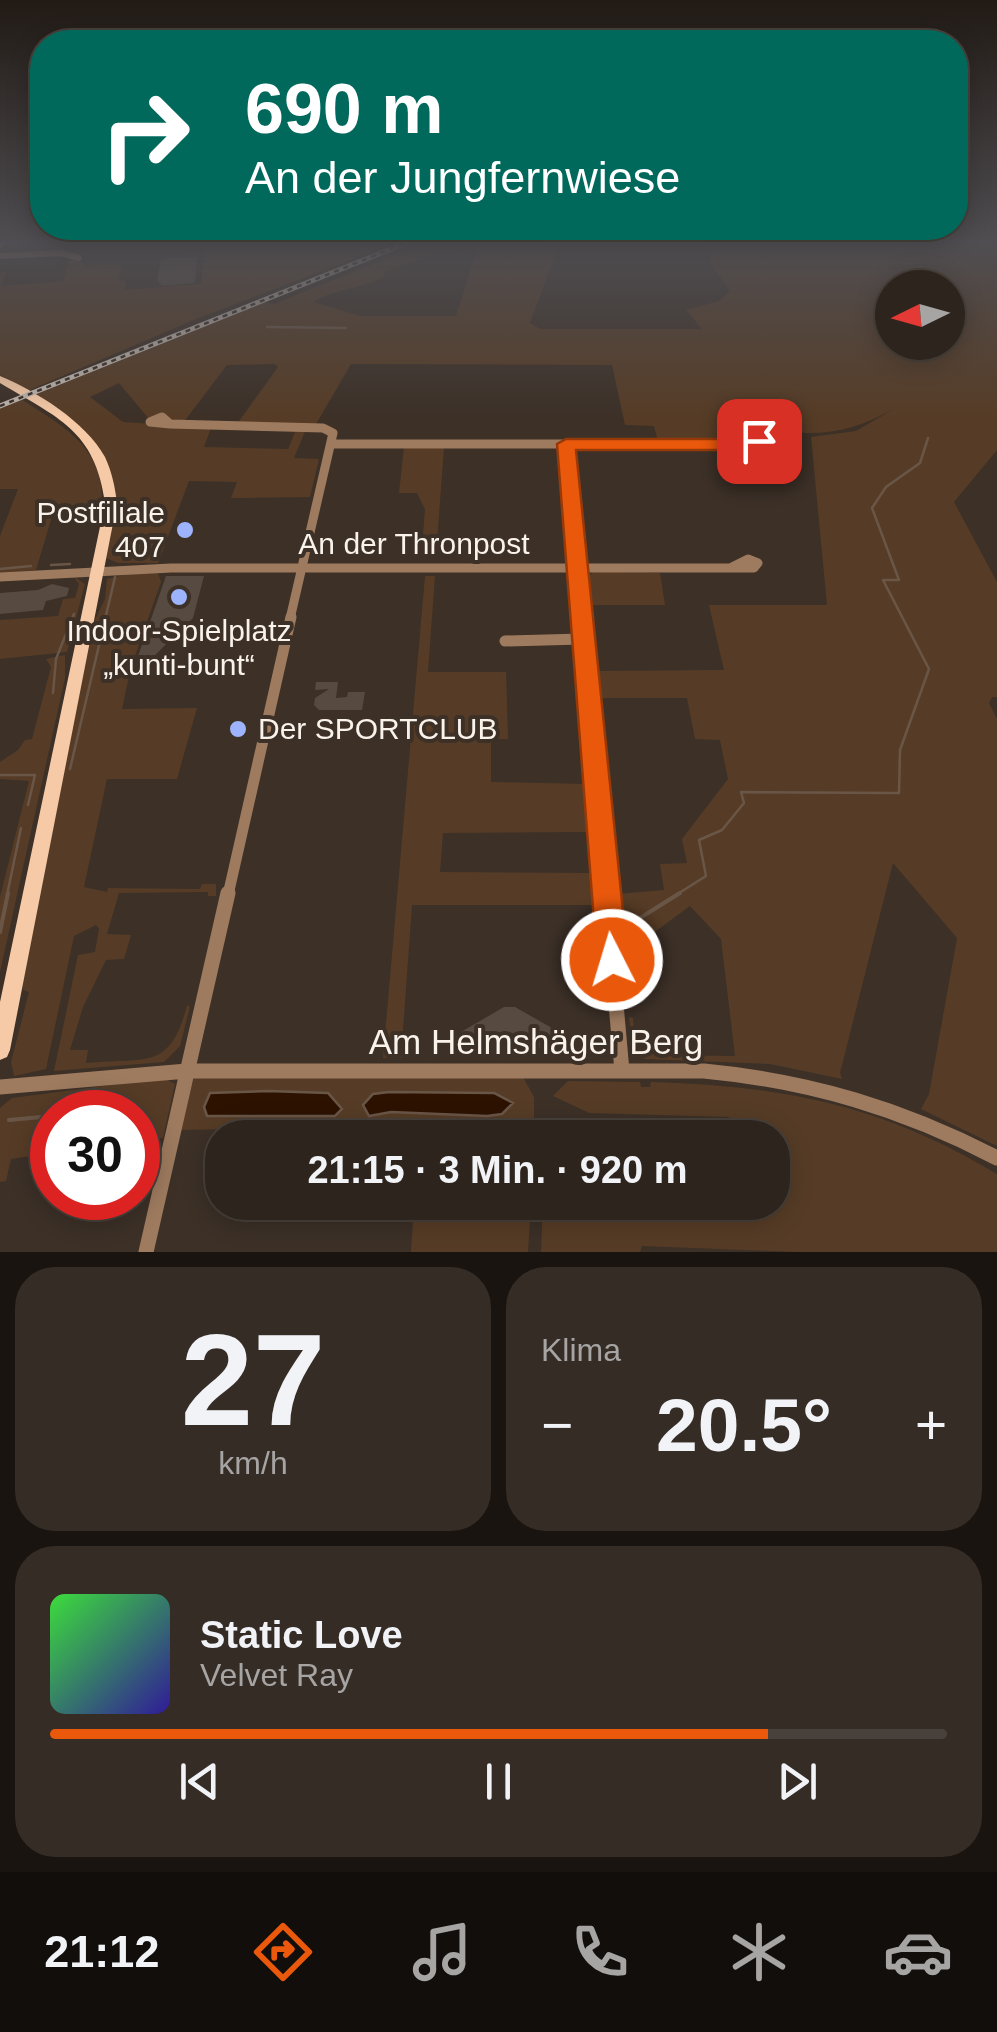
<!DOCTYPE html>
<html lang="de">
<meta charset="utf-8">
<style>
:root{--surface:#2d241d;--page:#352c26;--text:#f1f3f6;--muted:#a7a4a4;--line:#48413b;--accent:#ea580c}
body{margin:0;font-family:Arial,sans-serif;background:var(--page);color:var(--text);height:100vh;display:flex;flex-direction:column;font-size:38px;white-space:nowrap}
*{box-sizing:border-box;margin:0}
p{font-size:32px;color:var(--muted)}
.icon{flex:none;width:55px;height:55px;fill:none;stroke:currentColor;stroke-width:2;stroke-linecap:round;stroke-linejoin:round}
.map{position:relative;height:1252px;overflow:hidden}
.side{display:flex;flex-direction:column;gap:15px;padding:15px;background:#191410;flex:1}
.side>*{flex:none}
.banner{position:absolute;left:30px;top:30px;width:938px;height:210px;border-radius:40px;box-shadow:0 5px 25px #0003,0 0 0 2px var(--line);background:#00695c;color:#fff;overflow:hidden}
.needle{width:65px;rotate:265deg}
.fabs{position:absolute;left:875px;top:270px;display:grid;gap:20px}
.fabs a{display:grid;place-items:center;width:90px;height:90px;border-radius:50%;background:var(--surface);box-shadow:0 5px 25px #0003,0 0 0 2px var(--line);font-size:50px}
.speed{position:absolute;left:30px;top:1090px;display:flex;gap:20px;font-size:50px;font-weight:700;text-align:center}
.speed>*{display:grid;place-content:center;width:130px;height:130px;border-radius:50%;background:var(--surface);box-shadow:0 5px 25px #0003,0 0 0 2px var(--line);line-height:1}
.speed .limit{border:15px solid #d22;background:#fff;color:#111}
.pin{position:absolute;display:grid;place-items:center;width:85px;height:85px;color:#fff;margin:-42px;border-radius:20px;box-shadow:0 5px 15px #0006}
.me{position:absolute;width:110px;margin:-55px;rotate:355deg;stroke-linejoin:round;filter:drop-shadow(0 0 8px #0008)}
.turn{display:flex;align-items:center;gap:35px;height:210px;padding:0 50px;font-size:45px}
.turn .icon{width:130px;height:130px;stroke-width:2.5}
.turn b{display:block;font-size:70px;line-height:85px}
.big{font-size:75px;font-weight:800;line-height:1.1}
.side .widget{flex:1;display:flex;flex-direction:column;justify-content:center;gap:15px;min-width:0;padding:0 35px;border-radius:40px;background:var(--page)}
.side .dial{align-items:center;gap:0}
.dial b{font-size:130px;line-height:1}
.song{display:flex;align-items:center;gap:30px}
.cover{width:120px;height:120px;border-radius:15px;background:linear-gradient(135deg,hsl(120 70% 55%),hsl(250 70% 35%))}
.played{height:10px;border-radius:5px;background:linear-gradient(90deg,var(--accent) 80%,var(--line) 80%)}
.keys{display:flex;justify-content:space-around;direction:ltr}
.heat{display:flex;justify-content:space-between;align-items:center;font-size:55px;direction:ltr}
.side .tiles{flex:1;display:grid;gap:15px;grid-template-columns:1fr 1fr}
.widget:last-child{grid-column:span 2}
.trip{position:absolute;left:205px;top:1120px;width:585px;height:100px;border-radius:40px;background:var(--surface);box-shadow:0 5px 25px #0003,0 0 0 2px var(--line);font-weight:800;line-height:100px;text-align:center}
.menu{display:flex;height:160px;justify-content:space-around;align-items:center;background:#120e0c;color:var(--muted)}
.menu .icon{width:70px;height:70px}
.menu .current{color:var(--accent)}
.menu b{font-size:45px;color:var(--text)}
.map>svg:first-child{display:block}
</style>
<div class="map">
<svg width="997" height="1252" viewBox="0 0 997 1252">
<rect width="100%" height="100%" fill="#3c3027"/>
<path fill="#563c26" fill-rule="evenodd" d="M90,243H273L86,253Z
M302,243H395L201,317L25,392L0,375V273L6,272L1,286L63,281L69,261L76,258L86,266L122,264L119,280L126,281L125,290L201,284L206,249Z
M425,243H540L541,247L557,250L530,323L540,329H702L686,310L719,301L730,291L710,263V243H988L997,249V450L954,502L997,582V697H992L989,703L997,719V1146L921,1109L929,1094L957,938L893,863L840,1073L842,1079L770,1064L645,1059L632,1045L629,1017L633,1018L635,1043L648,1053L665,1055L735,1056L721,939L690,906L622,956L617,894L664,890L660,864L687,863L682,839L728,779L720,740L695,739L687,698H597L595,671L724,670L709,605H827L811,437L856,431L892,410C862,426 837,434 804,433L785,415H746L750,431L732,439L657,438L654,426L625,425L612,365L351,364L316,424H237L278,367L275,364L227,365L183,423C168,422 164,414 149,419L119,383L90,397L123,422L211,428L204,447L288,449L296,430L289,428L323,429L329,433L327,436L325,431L306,429L294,458L319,459L310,497L231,498L237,482L189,481L158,563H118L106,558C125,460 109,445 29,395L262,302L274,304ZM458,246L477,250L456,316H361L313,302C335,288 364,289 385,276L384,271ZM892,288H948V342H892Z
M21,399C62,426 104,446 102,503L53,513L36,570L0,573V536L18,489H0V407Z
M404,447L444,448L436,555H427V549L422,548L425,509L417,493H399Z
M595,571L660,573L665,605H588L585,578Z
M132,573H158L161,582L131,667L122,709L197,708L177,779H107L84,887L107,892L108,888L200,889L202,884H216V896H208V892L119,893L107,934L131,935L124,959L106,960L83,1007L70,1050H88L86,1063C146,1057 169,1072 187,1006H190L180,1046L164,1062L54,1071L78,955L95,952L99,929L96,925L74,936L46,1069L14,1076L11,1062L29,992L23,990L21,979L92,626L105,599L107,579Z
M73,576L85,584L67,652L0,659V620L58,616L63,599L75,598L79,584Z
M425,576H435L428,672H506L508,739H491V782L587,784L590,832L443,833L440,872L594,873L596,905H412L401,1058H383Z
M65,655V678L0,972V897L29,781L0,779V762L18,750L25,740L32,739L51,667L46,659Z
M523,1077L534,1097V1137H417V1126L178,1130L194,1078Z
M164,1078L175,1084L163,1138H138V1112H52V1153L11,1159L6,1181L0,1182V1108L12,1098Z
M568,1081L640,1082L641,1087H650L651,1082C783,1086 882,1105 997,1174V1252H799L642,1246L640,1252H541L543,1203L772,1202V1138L546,1137V1128L730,1126L729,1117L589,1113L553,1096Z
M414,1203H531L528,1252H411Z"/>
<path fill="#2d1200" stroke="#6a5647" stroke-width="2.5" d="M268,1091L328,1093L342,1109L335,1116H207L204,1107L210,1093Z
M389,1092L494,1093L513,1103L502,1114L487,1116L391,1112L369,1116L363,1105L373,1094Z"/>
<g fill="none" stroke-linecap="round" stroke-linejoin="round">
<path stroke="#6a5647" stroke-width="2.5" d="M267,327L346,328
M51,565L70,564
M0,569L31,566
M53,693L56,659L74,614
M70,769L115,577
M0,775H35L28,805
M7,895L21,828
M676,895L706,876L699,840L722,830L744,803L741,792L899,793L900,750L929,669L883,580H899L872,508L886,487L920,463L928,438"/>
<path stroke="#6a5647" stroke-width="4" d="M632,923L680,893
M0,932L8,893
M9,1120L52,1116"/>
</g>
<path fill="#574a40" d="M168,257H197L195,283L162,286L157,279L161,260Z
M166,576H204L193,618L148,662H136Z
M52,584L69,588L67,596L46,601L43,610L0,614V593L38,590Z
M316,682H338L336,698L347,697L348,692H365L362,710H319L314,705L315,698L329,689L315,690Z
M504,1007H515L559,1032L547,1052L510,1032L474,1053L461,1032Z"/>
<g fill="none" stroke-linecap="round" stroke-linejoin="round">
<path stroke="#9e7b5f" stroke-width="6" d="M0,256L61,253L79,258"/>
<path stroke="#9e7b5f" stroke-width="9" d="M162,417L170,424L150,422Z
M170,424L323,428L333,433L290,619
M751,437L759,441L737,444Z
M331,444H737
M566,444L582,619
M748,559L758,563L754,568H730Z
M0,577L171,568H730"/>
<path stroke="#9e7b5f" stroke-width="11" d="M581,617L606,895
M505,641L582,639
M228,895L291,617"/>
<path stroke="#9e7b5f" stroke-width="15" d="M606,893L622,1071
M0,1087L187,1071H704C810,1081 903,1109 997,1158
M146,1252L228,893"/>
<path fill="#f6caa7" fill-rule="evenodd" d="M0,243H6L0,249Z
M0,376C36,391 86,422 105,457C112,472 115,487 117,503L10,1050L7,1057L0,1060V1002L105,503C95,430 58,418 0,383Z"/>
<g stroke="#bdb5ad" stroke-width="5">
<path id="rail" d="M0,406L406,243"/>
</g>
<use href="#rail" stroke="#3c3027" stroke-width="2.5" stroke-dasharray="5" stroke-linecap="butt"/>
</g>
<linearGradient id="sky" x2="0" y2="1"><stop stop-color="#211a15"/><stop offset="0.58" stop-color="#504e52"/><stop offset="1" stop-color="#504e52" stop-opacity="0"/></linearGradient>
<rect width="997" height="418" fill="url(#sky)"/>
<path fill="#ea580c" stroke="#983908" stroke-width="2.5" d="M759,436L768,441L753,450H576L628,960L623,970L612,974L602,970L597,960L557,444L566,439H749Z"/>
<g fill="#9db4fd" stroke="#3c3027" stroke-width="4">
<circle cx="185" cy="530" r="10"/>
<circle cx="179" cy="597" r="10"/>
<circle cx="238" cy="729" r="10"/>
</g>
<g text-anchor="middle" stroke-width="8" stroke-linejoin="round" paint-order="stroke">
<g font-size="30" fill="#faf3ec" stroke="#3c3027" text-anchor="end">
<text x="165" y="523">Postfiliale<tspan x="165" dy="34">407</tspan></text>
<text x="179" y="641" text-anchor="middle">Indoor-Spielplatz<tspan x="179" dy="34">„kunti-bunt“</tspan></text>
<text x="258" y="739" text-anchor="start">Der SPORTCLUB</text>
</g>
<g font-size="30" fill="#faf3ec" stroke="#3c3027">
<text x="414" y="554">An der Thronpost</text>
</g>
<g font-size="35" fill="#faf3ec" stroke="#3c3027">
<text x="536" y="1054">Am Helmshäger Berg</text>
</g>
</g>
</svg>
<div class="fabs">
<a><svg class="needle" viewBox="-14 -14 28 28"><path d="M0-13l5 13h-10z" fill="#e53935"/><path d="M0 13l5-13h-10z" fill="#a7a4a4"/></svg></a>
</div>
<div class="speed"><div class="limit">30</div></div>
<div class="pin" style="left:759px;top:441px;background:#d93025"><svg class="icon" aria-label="arrive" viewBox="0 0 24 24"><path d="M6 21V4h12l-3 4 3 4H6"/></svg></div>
<svg class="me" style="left:612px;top:960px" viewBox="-20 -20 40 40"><circle r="17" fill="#ea580c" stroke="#fff" stroke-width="3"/><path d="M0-11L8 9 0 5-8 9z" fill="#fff"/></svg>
<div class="trip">21:15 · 3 Min. · 920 m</div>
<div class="banner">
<div class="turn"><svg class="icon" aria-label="right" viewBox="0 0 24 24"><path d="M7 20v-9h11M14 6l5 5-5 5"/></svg><div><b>690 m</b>An der Jungfernwiese</div></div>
</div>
</div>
<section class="side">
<div class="tiles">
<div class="widget dial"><b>27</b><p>km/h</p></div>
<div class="widget"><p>Klima</p>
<div class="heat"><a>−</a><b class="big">20.5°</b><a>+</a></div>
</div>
<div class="widget">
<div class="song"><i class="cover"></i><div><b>Static Love</b><p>Velvet Ray</p></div></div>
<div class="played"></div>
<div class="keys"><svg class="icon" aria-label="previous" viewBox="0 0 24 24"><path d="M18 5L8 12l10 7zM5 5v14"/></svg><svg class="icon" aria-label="pause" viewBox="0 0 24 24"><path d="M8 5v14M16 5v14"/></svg><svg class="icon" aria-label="next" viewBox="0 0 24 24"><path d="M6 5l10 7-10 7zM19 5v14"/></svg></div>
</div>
</div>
</section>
<nav class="menu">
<b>21:12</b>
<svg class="icon current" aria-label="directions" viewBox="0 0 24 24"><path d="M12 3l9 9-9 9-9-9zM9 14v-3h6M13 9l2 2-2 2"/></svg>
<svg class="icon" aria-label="music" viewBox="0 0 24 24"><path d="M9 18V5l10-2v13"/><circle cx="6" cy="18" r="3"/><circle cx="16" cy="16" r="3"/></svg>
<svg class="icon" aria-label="phone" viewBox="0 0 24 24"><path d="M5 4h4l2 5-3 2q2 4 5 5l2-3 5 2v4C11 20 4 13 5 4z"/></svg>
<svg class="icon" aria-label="climate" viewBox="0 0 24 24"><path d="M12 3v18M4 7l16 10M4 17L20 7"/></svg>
<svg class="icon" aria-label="car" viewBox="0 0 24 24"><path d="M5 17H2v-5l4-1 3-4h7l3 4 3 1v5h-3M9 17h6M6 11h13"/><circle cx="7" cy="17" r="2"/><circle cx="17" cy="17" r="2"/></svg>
</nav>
